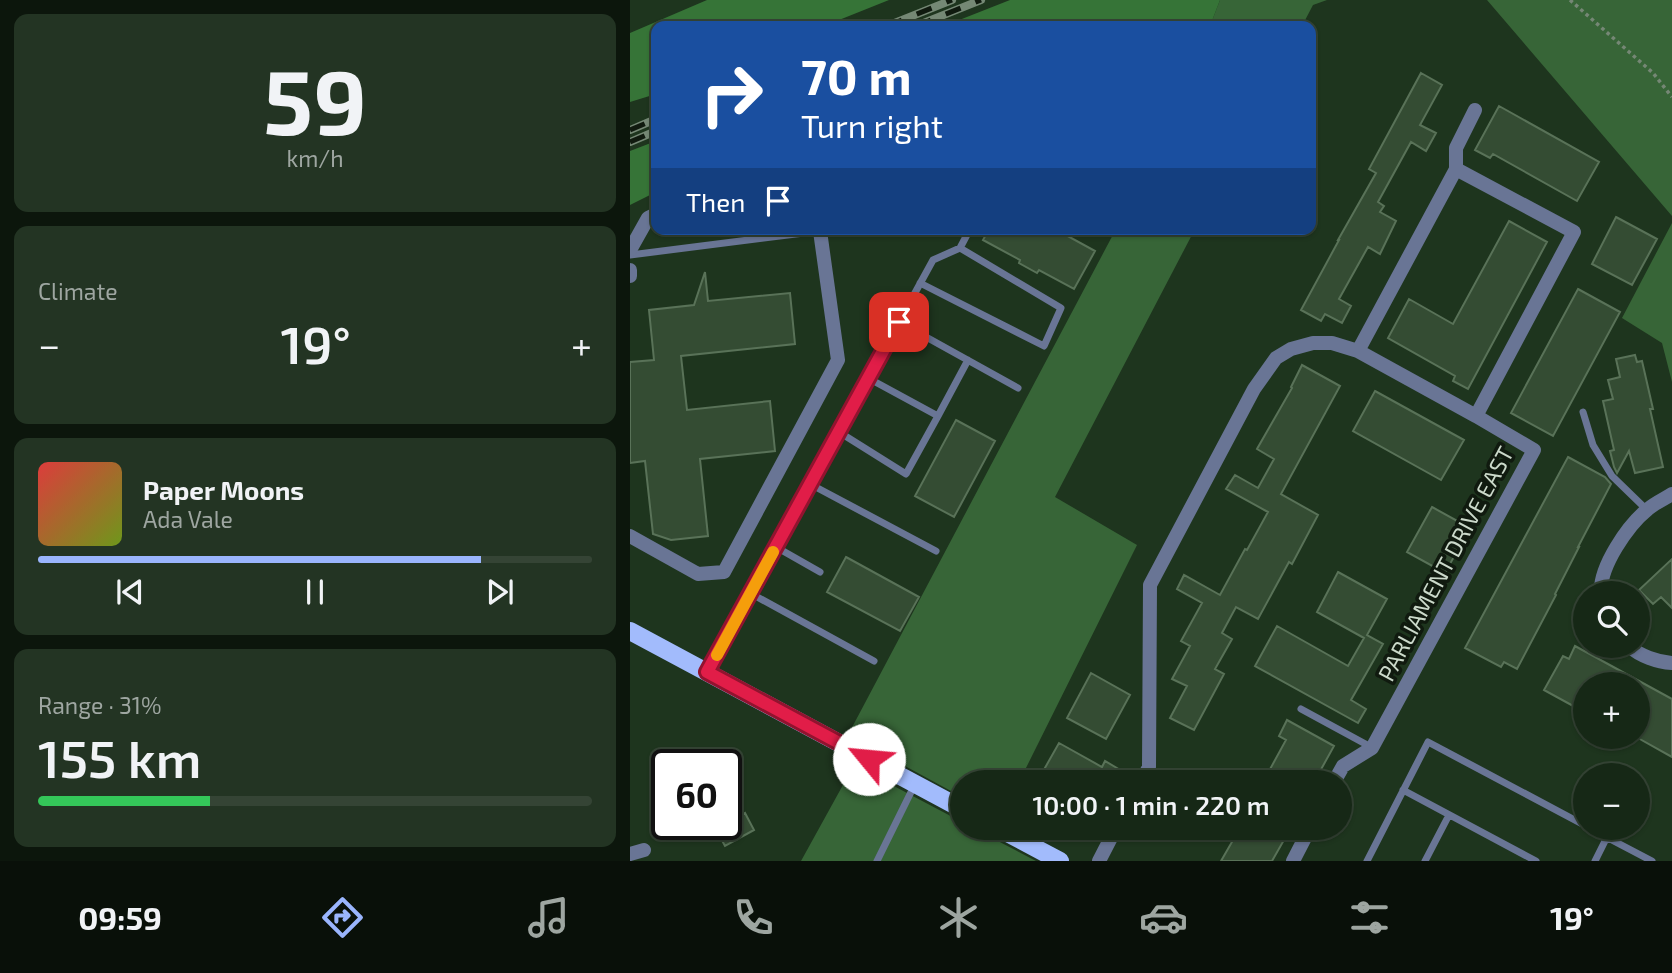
<!DOCTYPE html>
<meta charset="utf-8">
<style>
:root{--surface:#162816;--page:#233423;--text:#f1f3f6;--muted:#9ea6a1;--line:#354435;--accent:#9ab5fd}
body{margin:0;font-family:"Exo 2",sans-serif;background:var(--page);color:var(--text);height:100vh;display:flex;flex-direction:column;font-size:26px;white-space:nowrap}
*{box-sizing:border-box;margin:0}
p{font-size:23px;color:var(--muted)}
.icon{flex:none;width:38px;height:38px;fill:none;stroke:currentColor;stroke-width:2;stroke-linecap:round;stroke-linejoin:round}
.map{position:relative;flex:1;overflow:hidden}
.sheet{display:flex;flex-direction:column;gap:14px;padding:14px;background:#0c160c;width:630px}
.sheet>*{flex:none}
.guide{position:absolute;left:21px;top:21px;width:665px;height:214px;border-radius:14px;box-shadow:0 2px 5px #0004,0 0 0 2px var(--line);background:#1a4fa0;color:#fff;overflow:hidden}
.controls{position:absolute;left:943px;top:581px;display:grid;gap:14px}
.controls a{display:grid;place-items:center;width:77px;height:77px;border-radius:50%;background:var(--surface);box-shadow:0 2px 5px #0004,0 0 0 2px var(--line);font-size:35px}
.speed{position:absolute;left:21px;top:749px;display:flex;gap:14px;font-size:35px;font-weight:700;text-align:center}
.speed>*{display:grid;place-content:center;width:91px;height:91px;border-radius:50%;background:var(--surface);box-shadow:0 2px 5px #0004,0 0 0 2px var(--line);line-height:1}
.speed .limit{border:4px solid #111;border-radius:10px;background:#fff;color:#111}
.pin{position:absolute;display:grid;place-items:center;width:60px;height:60px;color:#fff;margin:-30px;border-radius:14px;box-shadow:0 4px 10px #0006}
.me{position:absolute;width:77px;margin:-38px;rotate:298deg;stroke-linejoin:round;filter:drop-shadow(0 0 5px #0008)}
.turn{display:flex;align-items:center;gap:24px;height:147px;padding:0 35px;font-size:32px}
.turn .icon{width:91px;height:91px;stroke-width:2.5}
.turn b{display:block;font-size:49px;line-height:60px}
.then{display:flex;align-items:center;height:66px;padding:0 35px;background:#0003;gap:14px;font-size:26px}
.big{font-size:52px;font-weight:600;line-height:1.1}
.sheet .tile{flex:1;display:flex;flex-direction:column;justify-content:center;gap:10px;min-width:0;padding:0 24px;border-radius:14px;background:var(--page)}
.sheet .dial{align-items:center;gap:0}
.dial b{font-size:91px;line-height:1}
.song{display:flex;align-items:center;gap:21px}
.cover{width:84px;height:84px;border-radius:10px;background:linear-gradient(135deg,hsl(0 70% 55%),hsl(80 70% 35%))}
.played{height:7px;border-radius:4px;background:linear-gradient(90deg,var(--accent) 80%,var(--line) 80%)}
.keys{display:flex;justify-content:space-around;direction:ltr}
.heat{display:flex;justify-content:space-between;align-items:center;font-size:38px;direction:ltr}
.charge{height:10px;border-radius:5px;background:linear-gradient(90deg,#34c759 31%,var(--line) 0)}
.trip{position:absolute;left:320px;top:770px;width:402px;height:70px;border-radius:35px;background:var(--surface);box-shadow:0 2px 5px #0004,0 0 0 2px var(--line);font-weight:600;line-height:70px;text-align:center}
.menu{display:flex;height:112px;justify-content:space-around;align-items:center;background:#091009;color:var(--muted)}
.menu .icon{width:49px;height:49px}
.menu .selected{color:var(--accent)}
.menu b{font-size:32px;color:var(--text)}
main{display:flex;flex:1;min-height:0}
.map>svg:first-child{display:block}
</style>
<main>
<section class="sheet">
<div class="tile dial"><b>59</b><p>km/h</p></div>
<div class="tile"><p>Climate</p>
<div class="heat"><a>−</a><b class="big">19°</b><a>+</a></div>
</div>
<div class="tile">
<div class="song"><i class="cover"></i><div><b>Paper Moons</b><p>Ada Vale</p></div></div>
<div class="played"></div>
<div class="keys"><svg class="icon" aria-label="previous" viewBox="0 0 24 24"><path d="M18 5L8 12l10 7zM5 5v14"/></svg><svg class="icon" aria-label="pause" viewBox="0 0 24 24"><path d="M8 5v14M16 5v14"/></svg><svg class="icon" aria-label="next" viewBox="0 0 24 24"><path d="M6 5l10 7-10 7zM19 5v14"/></svg></div>
</div>
<div class="tile"><p>Range · 31%</p><b class="big">155 km</b><div class="charge"></div></div>
</section>
<div class="map">
<svg width="1042" height="861" viewBox="0 0 1042 861">
<rect width="100%" height="100%" fill="#1e351e"/>
<path fill="#376537" d="M590,0H697L683,5L672,26H580Z
M857,0H1042V216Z
M1042,223V382L1032,343L992,318Z
M486,229H565L425,497L507,545L389,782H332V797L218,735Z
M224,765L332,822V828H343L406,861H171Z"/>
<path fill="#367437" d="M77,0H259L194,26H26V94L0,102V33Z
M380,0H590L580,26H314Z
M26,141V192L0,205V151Z"/>
<path fill="#344c33" stroke="#597258" stroke-width="2" d="M791,73L812,85L790,125L806,133L796,151L781,142L748,202L754,206L750,212L766,221L750,254L738,247L709,299L721,306L712,323L695,314L691,321L671,310L709,240H708L746,173L739,169Z
M869,106L969,162L947,201L863,154L860,158L845,150Z
M986,217L1027,239L1002,285L962,264Z
M879,221L917,242L838,389L823,381L825,376L758,338L779,299L823,324Z
M359,229H425L465,251L444,289L409,270L407,273L389,263L390,260L353,240Z
M75,272L78,301L160,293L165,344L51,356L57,410L140,401L145,451L70,459L78,536L41,540L23,534L15,461L0,463V362L24,360L19,310L64,305Z
M948,289L990,312L923,436L881,413Z
M1005,355L1007,362L1012,361L1023,409H1020L1033,467L1005,473L999,451L987,473L984,467L980,451L984,450L973,401L983,399L978,380L990,377L986,359Z
M672,365L710,386L651,494L688,515L662,564L659,562L628,619L606,607L592,633L602,639L585,669L594,674L564,730L540,718L557,686L542,679L560,646L551,641L572,603L547,589L554,575L590,595L615,549L617,550L638,512L596,489L605,475L628,488L644,459L627,449L662,388L661,387Z
M745,391L834,440L811,480L723,431Z
M326,420L365,441L324,517L285,496Z
M938,457L975,477L981,484L948,547H949L925,594L926,595L887,669L874,662L871,667L835,648Z
M802,507L840,528L815,573L777,552Z
M216,557L289,597L270,631L197,592Z
M1042,559V608L1031,597L1023,604L1009,590Z
M708,572L757,599L737,635L753,644L721,700L736,709L728,723L625,666L647,626L718,666L734,638L687,612Z
M945,646L1042,699V757L1008,738V684H956V713L914,690L933,656L939,659Z
M461,673L500,695L476,739L437,718Z
M657,720L704,746L684,782H633L656,740L649,736Z
M429,743L472,767L475,761L492,771L486,782H407Z
M96,790L110,816L115,813L124,830L95,846L83,824H96Z
M610,828H632L654,840L642,861H591Z"/>
<g fill="none" stroke-linecap="round" stroke-linejoin="round">
<path stroke="#758775" stroke-width="3.5" stroke-dasharray="3.5 3.5" stroke-linecap="butt" d="M940,0L1023,73L1042,97"/>
<path stroke="#697595" stroke-width="7" d="M0,255L190,231
M290,283L414,346L431,308L330,248
M269,322L388,388
M238,378L308,416L338,360
M953,412L963,445L982,476L1016,509
M209,432L276,474L308,416
M180,484L306,551
M146,547L190,572
M120,593L244,661
M77,672L303,260L330,248L340,229
M671,709L741,747
M773,790L906,861
M959,828L1022,861
M247,861L285,784
M737,861L798,742L956,826
M795,861L819,815
M965,861L977,837"/>
<path stroke="#697595" stroke-width="14" d="M0,250L18,218L26,214
M0,270V276
M728,351L826,169V148L845,110
M0,536L68,574L94,572L208,360L190,231L187,229
M971,593C969,567 998,525 1018,509C1025,503 1034,499 1042,494
M999,646C1010,656 1027,662 1042,663
M511,782L519,767L520,585L624,389L646,358L661,349L683,343H702L728,351L846,416
M704,782L713,766L742,748L904,450L846,416L944,232L826,169
M0,854L14,850
M469,861L486,828
M663,861L680,828"/>
<path stroke="#a2bbfc" stroke-width="18" d="M0,631L332,809
M368,828L430,861"/>
<g stroke="#758875" stroke-width="8">
<path id="rail" d="M257,26L322,0
M286,26L351,0
M0,130L26,119
M0,142L26,131"/>
</g>
<use href="#rail" stroke="#101a0f" stroke-width="5" stroke-dasharray="16" stroke-linecap="butt"/>
</g>
<g fill="none" stroke-linecap="round" stroke-linejoin="round">
<g stroke="#92132f" stroke-width="18">
<path id="route" d="M239,759L77,672L269,322"/>
</g>
<use href="#route" stroke="#e11d48" stroke-width="12"/>
<path stroke="#f59e0b" stroke-width="12" d="M87,655L143,552"/>
</g>
<g text-anchor="middle" stroke-width="7" stroke-linejoin="round" paint-order="stroke">
<g font-size="23" fill="#cbd9ca" stroke="#101a0f">
<text transform="translate(816 564) rotate(-62)" y="8">PARLIAMENT DRIVE EAST</text>
</g>
</g>
</svg>
<div class="controls">
<a><svg class="icon" aria-label="search" viewBox="0 0 24 24"><circle cx="10" cy="10" r="6"/><path d="M15 15l6 6"/></svg></a>
<a>+</a>
<a>−</a>
</div>
<div class="speed"><div class="limit">60</div></div>
<div class="pin" style="left:269px;top:322px;background:#d93025"><svg class="icon" aria-label="arrive" viewBox="0 0 24 24"><path d="M6 21V4h12l-3 4 3 4H6"/></svg></div>
<svg class="me" style="left:239px;top:759px" viewBox="-20 -20 40 40"><circle r="19" fill="#fff"/><path d="M0-13L10 11 0 6-10 11z" fill="#e11d48"/></svg>
<div class="trip">10:00 · 1 min · 220 m</div>
<div class="guide">
<div class="turn"><svg class="icon" aria-label="right" viewBox="0 0 24 24"><path d="M7 20v-9h11M14 6l5 5-5 5"/></svg><div><b>70 m</b>Turn right</div></div>
<div class="then">Then<svg class="icon" aria-label="arrive" viewBox="0 0 24 24"><path d="M6 21V4h12l-3 4 3 4H6"/></svg></div>
</div>
</div>
</main>
<nav class="menu">
<b>09:59</b>
<svg class="icon selected" aria-label="directions" viewBox="0 0 24 24"><path d="M12 3l9 9-9 9-9-9zM9 14v-3h6M13 9l2 2-2 2"/></svg>
<svg class="icon" aria-label="music" viewBox="0 0 24 24"><path d="M9 18V5l10-2v13"/><circle cx="6" cy="18" r="3"/><circle cx="16" cy="16" r="3"/></svg>
<svg class="icon" aria-label="phone" viewBox="0 0 24 24"><path d="M5 4h4l2 5-3 2q2 4 5 5l2-3 5 2v4C11 20 4 13 5 4z"/></svg>
<svg class="icon" aria-label="climate" viewBox="0 0 24 24"><path d="M12 3v18M4 7l16 10M4 17L20 7"/></svg>
<svg class="icon" aria-label="car" viewBox="0 0 24 24"><path d="M5 17H2v-5l4-1 3-4h7l3 4 3 1v5h-3M9 17h6M6 11h13"/><circle cx="7" cy="17" r="2"/><circle cx="17" cy="17" r="2"/></svg>
<svg class="icon" aria-label="filters" viewBox="0 0 24 24"><path d="M4 7h16M4 17h16"/><circle cx="9" cy="7" r="2"/><circle cx="15" cy="17" r="2"/></svg>
<b>19°</b>
</nav>
